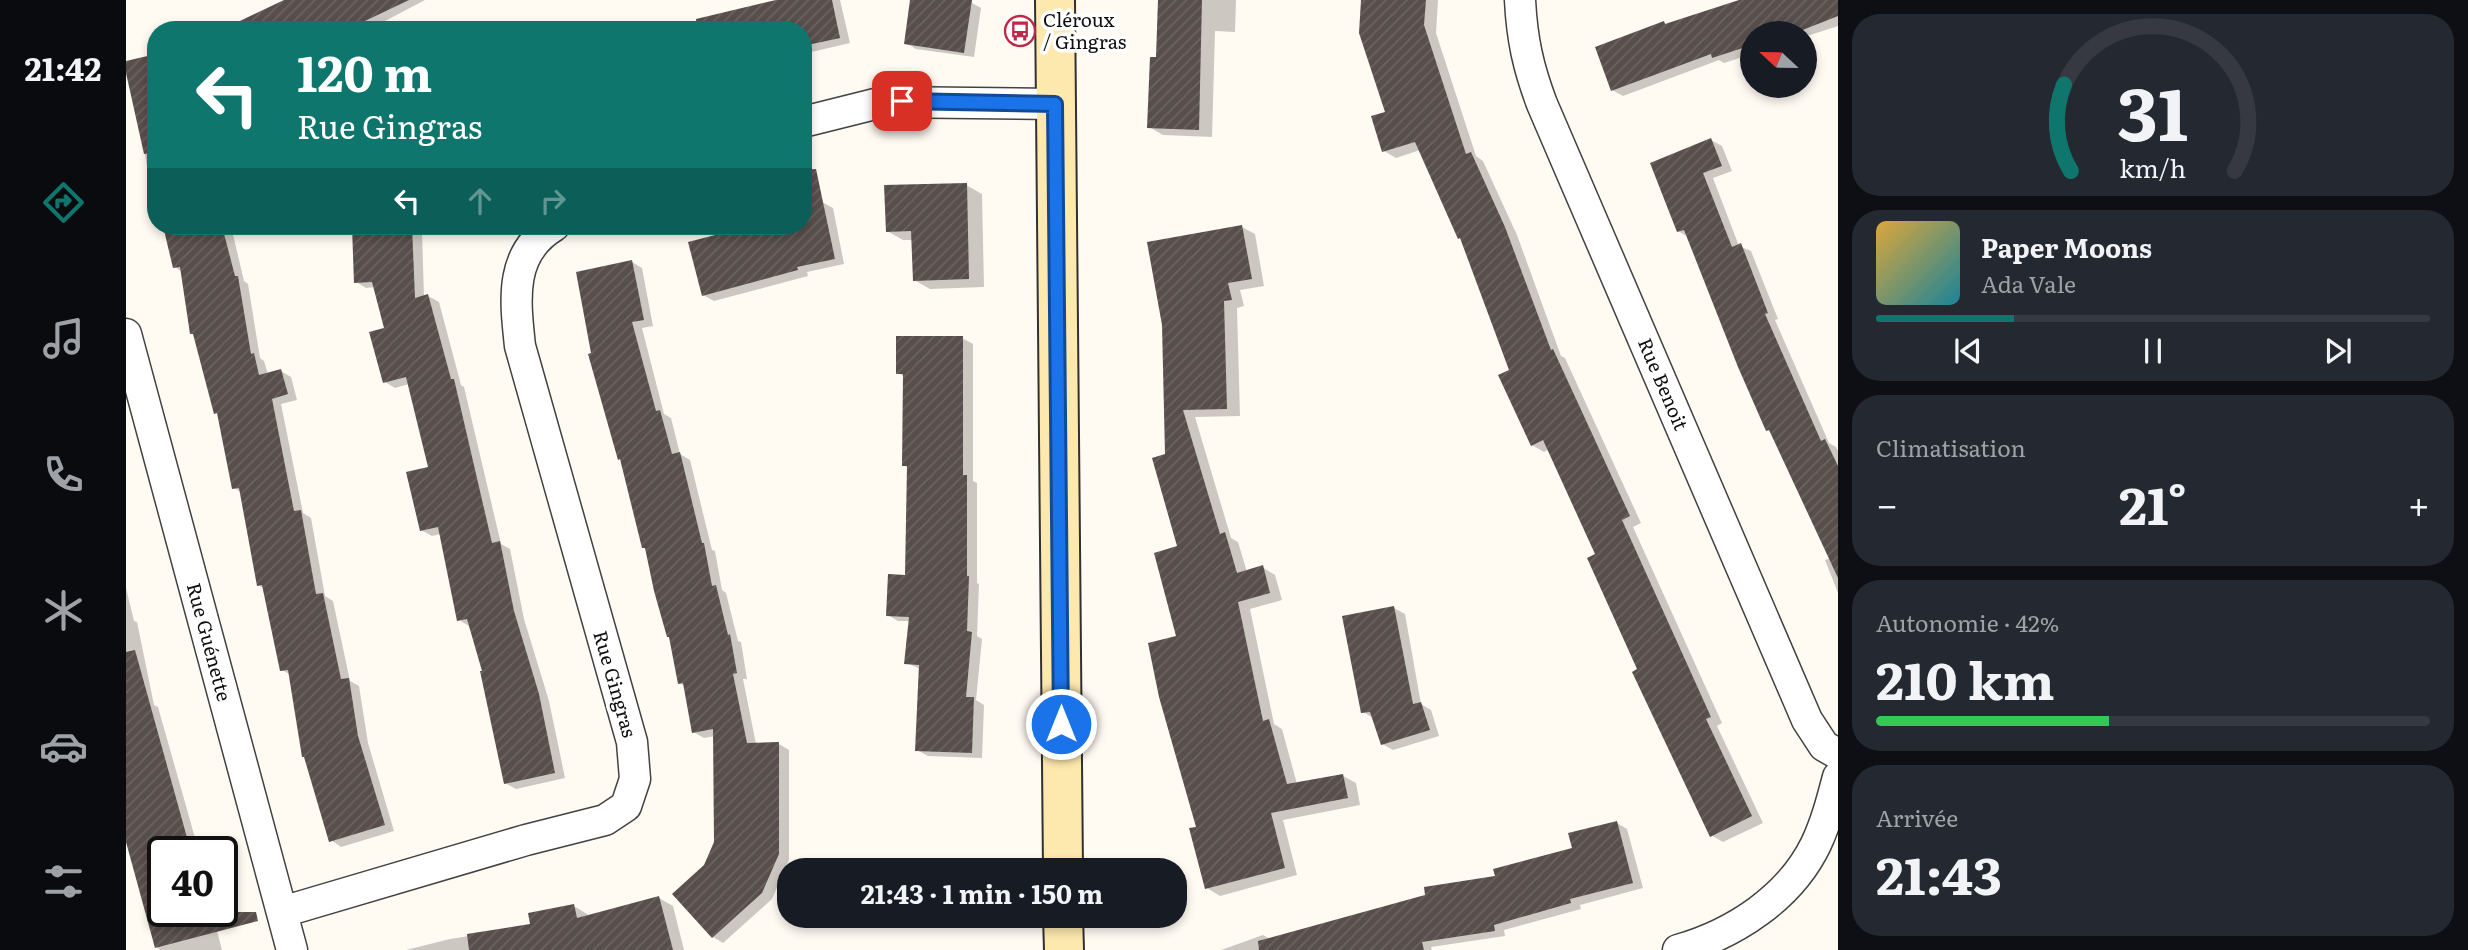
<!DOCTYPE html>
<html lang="fr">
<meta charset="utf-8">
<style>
:root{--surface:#171b24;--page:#242831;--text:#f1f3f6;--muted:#9ea1a6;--line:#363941;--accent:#0f766e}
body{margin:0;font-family:Literata,serif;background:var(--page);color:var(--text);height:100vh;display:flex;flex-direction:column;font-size:26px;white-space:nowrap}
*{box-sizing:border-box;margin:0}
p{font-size:23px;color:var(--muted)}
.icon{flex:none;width:38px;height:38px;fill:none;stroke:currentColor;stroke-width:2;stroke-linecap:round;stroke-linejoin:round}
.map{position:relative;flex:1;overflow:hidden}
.sheet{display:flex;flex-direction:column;gap:14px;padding:14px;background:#0d0f14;width:630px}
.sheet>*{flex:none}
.hud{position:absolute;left:21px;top:21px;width:665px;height:214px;border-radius:28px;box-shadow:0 4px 10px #0003;background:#0f766e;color:#fff;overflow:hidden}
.needle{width:46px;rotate:292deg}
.fabs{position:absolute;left:1614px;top:21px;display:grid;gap:14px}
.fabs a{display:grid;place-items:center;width:77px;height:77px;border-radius:50%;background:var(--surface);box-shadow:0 4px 10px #0003;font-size:35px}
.speed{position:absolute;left:21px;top:836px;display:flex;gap:14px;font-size:35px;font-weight:700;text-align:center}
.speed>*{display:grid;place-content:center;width:91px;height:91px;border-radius:50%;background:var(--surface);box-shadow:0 4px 10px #0003;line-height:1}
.speed .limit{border:4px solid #111;border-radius:10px;background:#fff;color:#111}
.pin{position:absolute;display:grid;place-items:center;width:60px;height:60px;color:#fff;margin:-30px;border-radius:14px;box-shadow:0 4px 10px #0006}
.me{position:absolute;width:77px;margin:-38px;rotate:0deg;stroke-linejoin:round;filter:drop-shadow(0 0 5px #0008)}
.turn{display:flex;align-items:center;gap:24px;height:147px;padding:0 35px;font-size:32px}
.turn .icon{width:91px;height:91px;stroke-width:2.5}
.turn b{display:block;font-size:49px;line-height:60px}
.lanes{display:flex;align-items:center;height:66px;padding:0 35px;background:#0003;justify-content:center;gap:35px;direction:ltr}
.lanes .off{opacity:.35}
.big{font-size:52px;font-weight:700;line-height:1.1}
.sheet .card{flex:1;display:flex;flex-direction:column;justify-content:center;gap:10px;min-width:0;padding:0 24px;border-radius:28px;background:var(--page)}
.sheet .dial{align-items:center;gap:0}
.dial svg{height:182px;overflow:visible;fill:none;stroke:var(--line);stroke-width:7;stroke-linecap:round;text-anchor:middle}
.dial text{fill:var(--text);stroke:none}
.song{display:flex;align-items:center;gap:21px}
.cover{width:84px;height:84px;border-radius:10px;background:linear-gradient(135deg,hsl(40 70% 55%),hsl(190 70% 35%))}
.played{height:7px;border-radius:4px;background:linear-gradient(90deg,var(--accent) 25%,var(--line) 25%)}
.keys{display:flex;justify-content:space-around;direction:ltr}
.heat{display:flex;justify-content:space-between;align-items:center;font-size:38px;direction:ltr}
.charge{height:10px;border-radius:5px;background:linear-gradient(90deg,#34c759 42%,var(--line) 0)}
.trip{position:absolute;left:651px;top:858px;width:410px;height:70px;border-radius:28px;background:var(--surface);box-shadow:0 4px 10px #0003;font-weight:700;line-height:70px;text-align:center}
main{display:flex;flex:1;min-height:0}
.tabs{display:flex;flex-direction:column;width:126px;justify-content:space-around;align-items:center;background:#090b0e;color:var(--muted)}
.tabs .icon{width:49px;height:49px}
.tabs .current{color:var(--accent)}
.tabs b{font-size:32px;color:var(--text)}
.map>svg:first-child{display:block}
</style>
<main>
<nav class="tabs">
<b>21:42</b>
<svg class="icon current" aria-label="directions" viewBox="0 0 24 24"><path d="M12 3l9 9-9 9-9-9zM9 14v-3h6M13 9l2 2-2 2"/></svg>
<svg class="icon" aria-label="music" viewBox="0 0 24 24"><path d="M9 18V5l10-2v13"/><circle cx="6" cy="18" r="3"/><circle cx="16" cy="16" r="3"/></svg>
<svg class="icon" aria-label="phone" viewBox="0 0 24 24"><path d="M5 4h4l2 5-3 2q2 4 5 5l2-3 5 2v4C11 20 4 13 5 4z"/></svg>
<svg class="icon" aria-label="climate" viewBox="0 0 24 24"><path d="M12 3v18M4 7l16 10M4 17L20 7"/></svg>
<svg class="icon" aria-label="car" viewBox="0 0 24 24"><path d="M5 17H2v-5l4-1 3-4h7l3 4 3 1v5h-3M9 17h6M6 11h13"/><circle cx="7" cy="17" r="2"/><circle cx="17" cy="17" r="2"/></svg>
<svg class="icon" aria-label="filters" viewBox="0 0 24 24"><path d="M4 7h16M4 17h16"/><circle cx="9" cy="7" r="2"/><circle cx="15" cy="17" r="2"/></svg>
</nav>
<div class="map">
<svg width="1712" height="950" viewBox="0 0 1712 950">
<defs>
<pattern id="building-hatch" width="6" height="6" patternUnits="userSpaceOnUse" patternTransform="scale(1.75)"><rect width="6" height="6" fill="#584e4c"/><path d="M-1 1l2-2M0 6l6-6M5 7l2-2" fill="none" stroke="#6b6361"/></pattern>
</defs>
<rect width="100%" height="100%" fill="#fffaf2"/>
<path fill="#0003" d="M162,0H299L242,30H121Z
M658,0H714L724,43L677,54V30H555L623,8Z
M786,0H846V3L855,8L848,57L790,49L780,43Z
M1034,0H1110L1109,32L1089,31L1086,137L1037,135L1023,127L1032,59Z
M1237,0H1312L1310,33L1350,156L1357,161L1391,235L1435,356L1439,358L1515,523L1507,527L1596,723L1591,726L1637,823L1597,842L1585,835L1513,670L1472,555L1423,449L1418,452L1406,445L1385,371L1336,239L1294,150L1270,158L1258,151L1261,113Z
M1619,0H1712V26L1678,37V33H1626V54L1598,63L1593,60L1497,96L1486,90L1538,23L1542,25Z
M524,21L536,30H503Z
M30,56V188L29,183L23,180L16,134L0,66V63Z
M1585,140L1596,146L1606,171L1587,178L1613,246L1625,251L1652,319L1649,320L1703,443L1710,447L1712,451V593L1699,560L1705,558L1646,432L1642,430L1562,237L1552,231Z
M840,185L856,194L858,287L804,289L788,280L787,240H777L761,231Z
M696,202L707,208L718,264L681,272L682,276L588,301L577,295L564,243L631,226H677Z
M39,226H105L118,281L122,284L134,358L138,361L142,374L155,371L165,377L171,400L155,404L177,513L185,518L199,596L207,601L224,681L233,686L242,743L268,831L215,847L205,840L165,675L156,670L139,589L132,585L115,492L108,488L93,414L90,413L69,335L66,333L56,272L49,267Z
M286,226L296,232L298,297L302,296L313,302L335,385L338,387L375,544L384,549L398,619L423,701L439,778L390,789L379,783L358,672L343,626L333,620L315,534L306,536L295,530L304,469L283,384L269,388L259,382L260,329L249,287L240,288L230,282Z
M1116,227L1129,234L1138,286L1114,290L1118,306L1111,308L1114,416L1069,417L1105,538L1112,542L1121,572L1136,567L1149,575L1156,600L1124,609L1148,724L1156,729L1171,784L1217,776L1230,783L1234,805L1157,820L1171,875L1094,896L1081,888L1072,828L1052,638L1053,547L1041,456Z
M506,262L516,268L527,326L516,328L538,414L545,418L554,454L564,460L586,550L589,551L596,590L600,593L612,641L615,642L621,679H617L630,744H653L663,750V860L646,899L597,943L587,937L579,866L590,842L589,736L578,738L567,732L559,686L553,683L545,638L521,549L517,547L496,460L494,459Z
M836,338L847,344V481L851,483V583L853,584L851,636L856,639L850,700L858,705L856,758L802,756L791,750L795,669L780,663L784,621H772L762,615L781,576L782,468L778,465L779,377L772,373Z
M0,588L8,621L11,622L28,705L32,707L73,852H37V912H86L96,950H34L31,947L0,832Z
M1268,608L1279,614L1295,704L1305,710L1313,736L1267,750L1256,744L1247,718L1237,712Z
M1491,823L1501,829L1517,888L1454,905L1455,909L1378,930L1379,936L1305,947L1306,950H1095L1137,935L1144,939L1371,878L1448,849Z
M533,898L547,906L558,950H280L324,939L406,926L448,906L461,914L462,917Z"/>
<path fill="url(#building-hatch)" d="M158,0H283L220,30H95Z
M650,0H706L714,38L677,46V30H571L570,19Z
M784,0H846L838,53L778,44Z
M1032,0H1076L1073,130L1021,128L1024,57H1030Z
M1235,0H1300L1298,25L1340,154L1345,152L1379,227L1425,350L1427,349L1504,516L1496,520L1585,717L1580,719L1626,816L1584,837L1506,672L1511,669L1461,558L1469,554L1417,440L1405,446L1372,375L1383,370L1334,238L1332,239L1289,142L1256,152L1245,116L1259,112L1233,33Z
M1613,0H1712V16L1669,33H1626V45L1586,58L1585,54L1485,91L1469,47L1538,21L1539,24Z
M30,54V152L18,154L0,73V61Z
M1585,138L1596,166L1577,173L1606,247L1615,243L1642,313L1639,314L1695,441L1699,439L1712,466V578L1643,430L1640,431L1612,367L1558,230L1551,232L1524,163Z
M690,169L709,259L671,267L672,270L576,296L562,242L624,226H677V170Z
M841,183L843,279L787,281L785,231L760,232L758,185Z
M1116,225L1126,279L1102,283L1106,300L1098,301L1101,409L1057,410L1094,534L1099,532L1111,573L1137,565L1144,593L1112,602L1137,721L1143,719L1161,784L1217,774L1222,798L1145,813L1159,868L1079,889L1063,828L1070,827L1033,697L1022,643L1050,636L1028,553L1051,546L1026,458L1039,454L1036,325L1021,242Z
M37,226H96L109,276H112L125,354L128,353L133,375L155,369L162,394L146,399L168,511L175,510L190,594L197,593L215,679L223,678L232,736L259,825L203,842L178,757H176L162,670L154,671L136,585L131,586L113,488L106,489L91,413L88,414L67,334H64L54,267L47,268Z
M286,226L289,298L302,294L325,379H328L366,543L374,541L388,611L413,694L429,773L378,784L354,671H356L341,619L331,621L312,527L294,531L280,472L302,467L280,377L257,383L243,332L258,328L246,282L228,283L226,227Z
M506,260L518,320L506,322L530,411L534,410L546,454L554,452L576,543H578L586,586L590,585L602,635L604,634L611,673L607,674L621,743L653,742V854L636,893L586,938L546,894L578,865L588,842L587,729L566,733L557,683L552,684L543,637H541L528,591L519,548H516L494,459L492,460L462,354L465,353L450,272Z
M770,336H837V475H841V576H843L841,631L846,632L840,697H848L846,753L789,751L793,665L778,664L783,617L760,616L762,574L779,575L781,466H776L777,374H770Z
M1268,606L1287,704L1295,702L1304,730L1255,745L1244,712L1235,713L1216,616Z
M9,650L65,852H37V912H130L132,921L29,948L0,842V652Z
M1491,821L1507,883L1444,899L1445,903L1368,925L1369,931L1296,942L1298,950H1133L1132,941L1299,895L1298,887L1369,876L1367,869L1446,848L1442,833Z
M533,896L547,950H343L341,934L404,924L402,913L448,904L451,918Z"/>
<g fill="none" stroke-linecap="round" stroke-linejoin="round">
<g stroke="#424242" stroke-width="33">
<path id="street" d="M1394,0C1396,39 1402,67 1416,104L1681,720L1698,746L1712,754
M677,122L757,102L929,104
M0,334L166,950
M156,912L400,840L479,820L500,806L509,779L506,742L394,346C389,300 383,253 428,226
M1552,950C1608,934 1664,898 1690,844C1700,823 1706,800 1712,777"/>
</g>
<g stroke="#313131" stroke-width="42">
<path id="secondary" d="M929,0L937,870
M937,915L938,950"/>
</g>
<use href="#street" stroke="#fff" stroke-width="30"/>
<use href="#secondary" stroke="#fde8ae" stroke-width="38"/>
</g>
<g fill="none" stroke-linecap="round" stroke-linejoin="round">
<g stroke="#114b97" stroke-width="18">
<path id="route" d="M776,101L929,104L935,724"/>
</g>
<use href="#route" stroke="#1a73e8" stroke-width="12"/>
</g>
<defs>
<g id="bus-ring" transform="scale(1.575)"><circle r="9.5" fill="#fff" stroke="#be2946" stroke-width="1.5"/><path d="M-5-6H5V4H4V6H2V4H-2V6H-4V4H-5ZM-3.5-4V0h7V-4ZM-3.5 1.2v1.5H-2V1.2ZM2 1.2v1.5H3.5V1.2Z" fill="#be2946"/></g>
</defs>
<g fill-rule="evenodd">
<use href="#bus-ring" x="894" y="31"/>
</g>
<g text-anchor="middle" stroke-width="7" stroke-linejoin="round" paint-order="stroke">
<g font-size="19" fill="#0f0f0f" stroke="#fff" text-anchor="start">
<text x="917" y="27">Cléroux<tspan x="917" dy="22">/ Gingras</tspan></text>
</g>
<g font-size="19" fill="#0f0f0f" stroke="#fff">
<text transform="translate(1537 384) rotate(67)" y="7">Rue Benoit</text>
<text transform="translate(83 642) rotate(75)" y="7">Rue Guénette</text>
<text transform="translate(489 684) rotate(74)" y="7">Rue Gingras</text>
</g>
</g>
</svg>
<div class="fabs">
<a><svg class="needle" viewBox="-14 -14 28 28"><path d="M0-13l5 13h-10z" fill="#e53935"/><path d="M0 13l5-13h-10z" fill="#9ea1a6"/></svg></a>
</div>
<div class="speed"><div class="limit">40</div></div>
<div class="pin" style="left:776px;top:101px;background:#d93025"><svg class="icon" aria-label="arrive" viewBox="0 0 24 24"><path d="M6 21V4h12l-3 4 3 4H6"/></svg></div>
<svg class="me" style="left:935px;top:724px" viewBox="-20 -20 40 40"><circle r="17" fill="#1a73e8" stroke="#fff" stroke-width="3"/><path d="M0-11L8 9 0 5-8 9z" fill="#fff"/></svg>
<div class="trip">21:43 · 1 min · 150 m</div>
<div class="hud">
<div class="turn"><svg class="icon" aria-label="left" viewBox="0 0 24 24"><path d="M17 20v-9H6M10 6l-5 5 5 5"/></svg><div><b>120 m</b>Rue Gingras</div></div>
<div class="lanes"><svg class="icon" aria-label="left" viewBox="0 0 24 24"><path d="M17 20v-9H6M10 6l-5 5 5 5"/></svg><svg class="icon off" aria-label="ahead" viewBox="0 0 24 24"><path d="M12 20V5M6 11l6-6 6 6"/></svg><svg class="icon off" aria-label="right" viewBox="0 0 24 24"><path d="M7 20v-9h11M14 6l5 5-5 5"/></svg></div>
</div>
</div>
<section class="sheet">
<div class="card dial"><svg viewBox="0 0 100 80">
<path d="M14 69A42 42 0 1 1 86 69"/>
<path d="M14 69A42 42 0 0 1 11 31" stroke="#0f766e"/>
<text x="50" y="56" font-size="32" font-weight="700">31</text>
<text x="50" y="72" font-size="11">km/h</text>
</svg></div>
<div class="card">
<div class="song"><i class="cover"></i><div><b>Paper Moons</b><p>Ada Vale</p></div></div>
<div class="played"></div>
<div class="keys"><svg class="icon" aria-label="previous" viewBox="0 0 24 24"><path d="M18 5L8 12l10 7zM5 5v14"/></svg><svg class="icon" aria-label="pause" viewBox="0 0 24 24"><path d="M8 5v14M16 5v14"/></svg><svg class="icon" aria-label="next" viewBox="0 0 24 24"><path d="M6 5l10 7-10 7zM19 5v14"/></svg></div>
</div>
<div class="card"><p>Climatisation</p>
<div class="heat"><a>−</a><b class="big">21°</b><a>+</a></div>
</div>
<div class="card"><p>Autonomie · 42%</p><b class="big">210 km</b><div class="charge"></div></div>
<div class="card"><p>Arrivée</p><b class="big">21:43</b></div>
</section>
</main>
